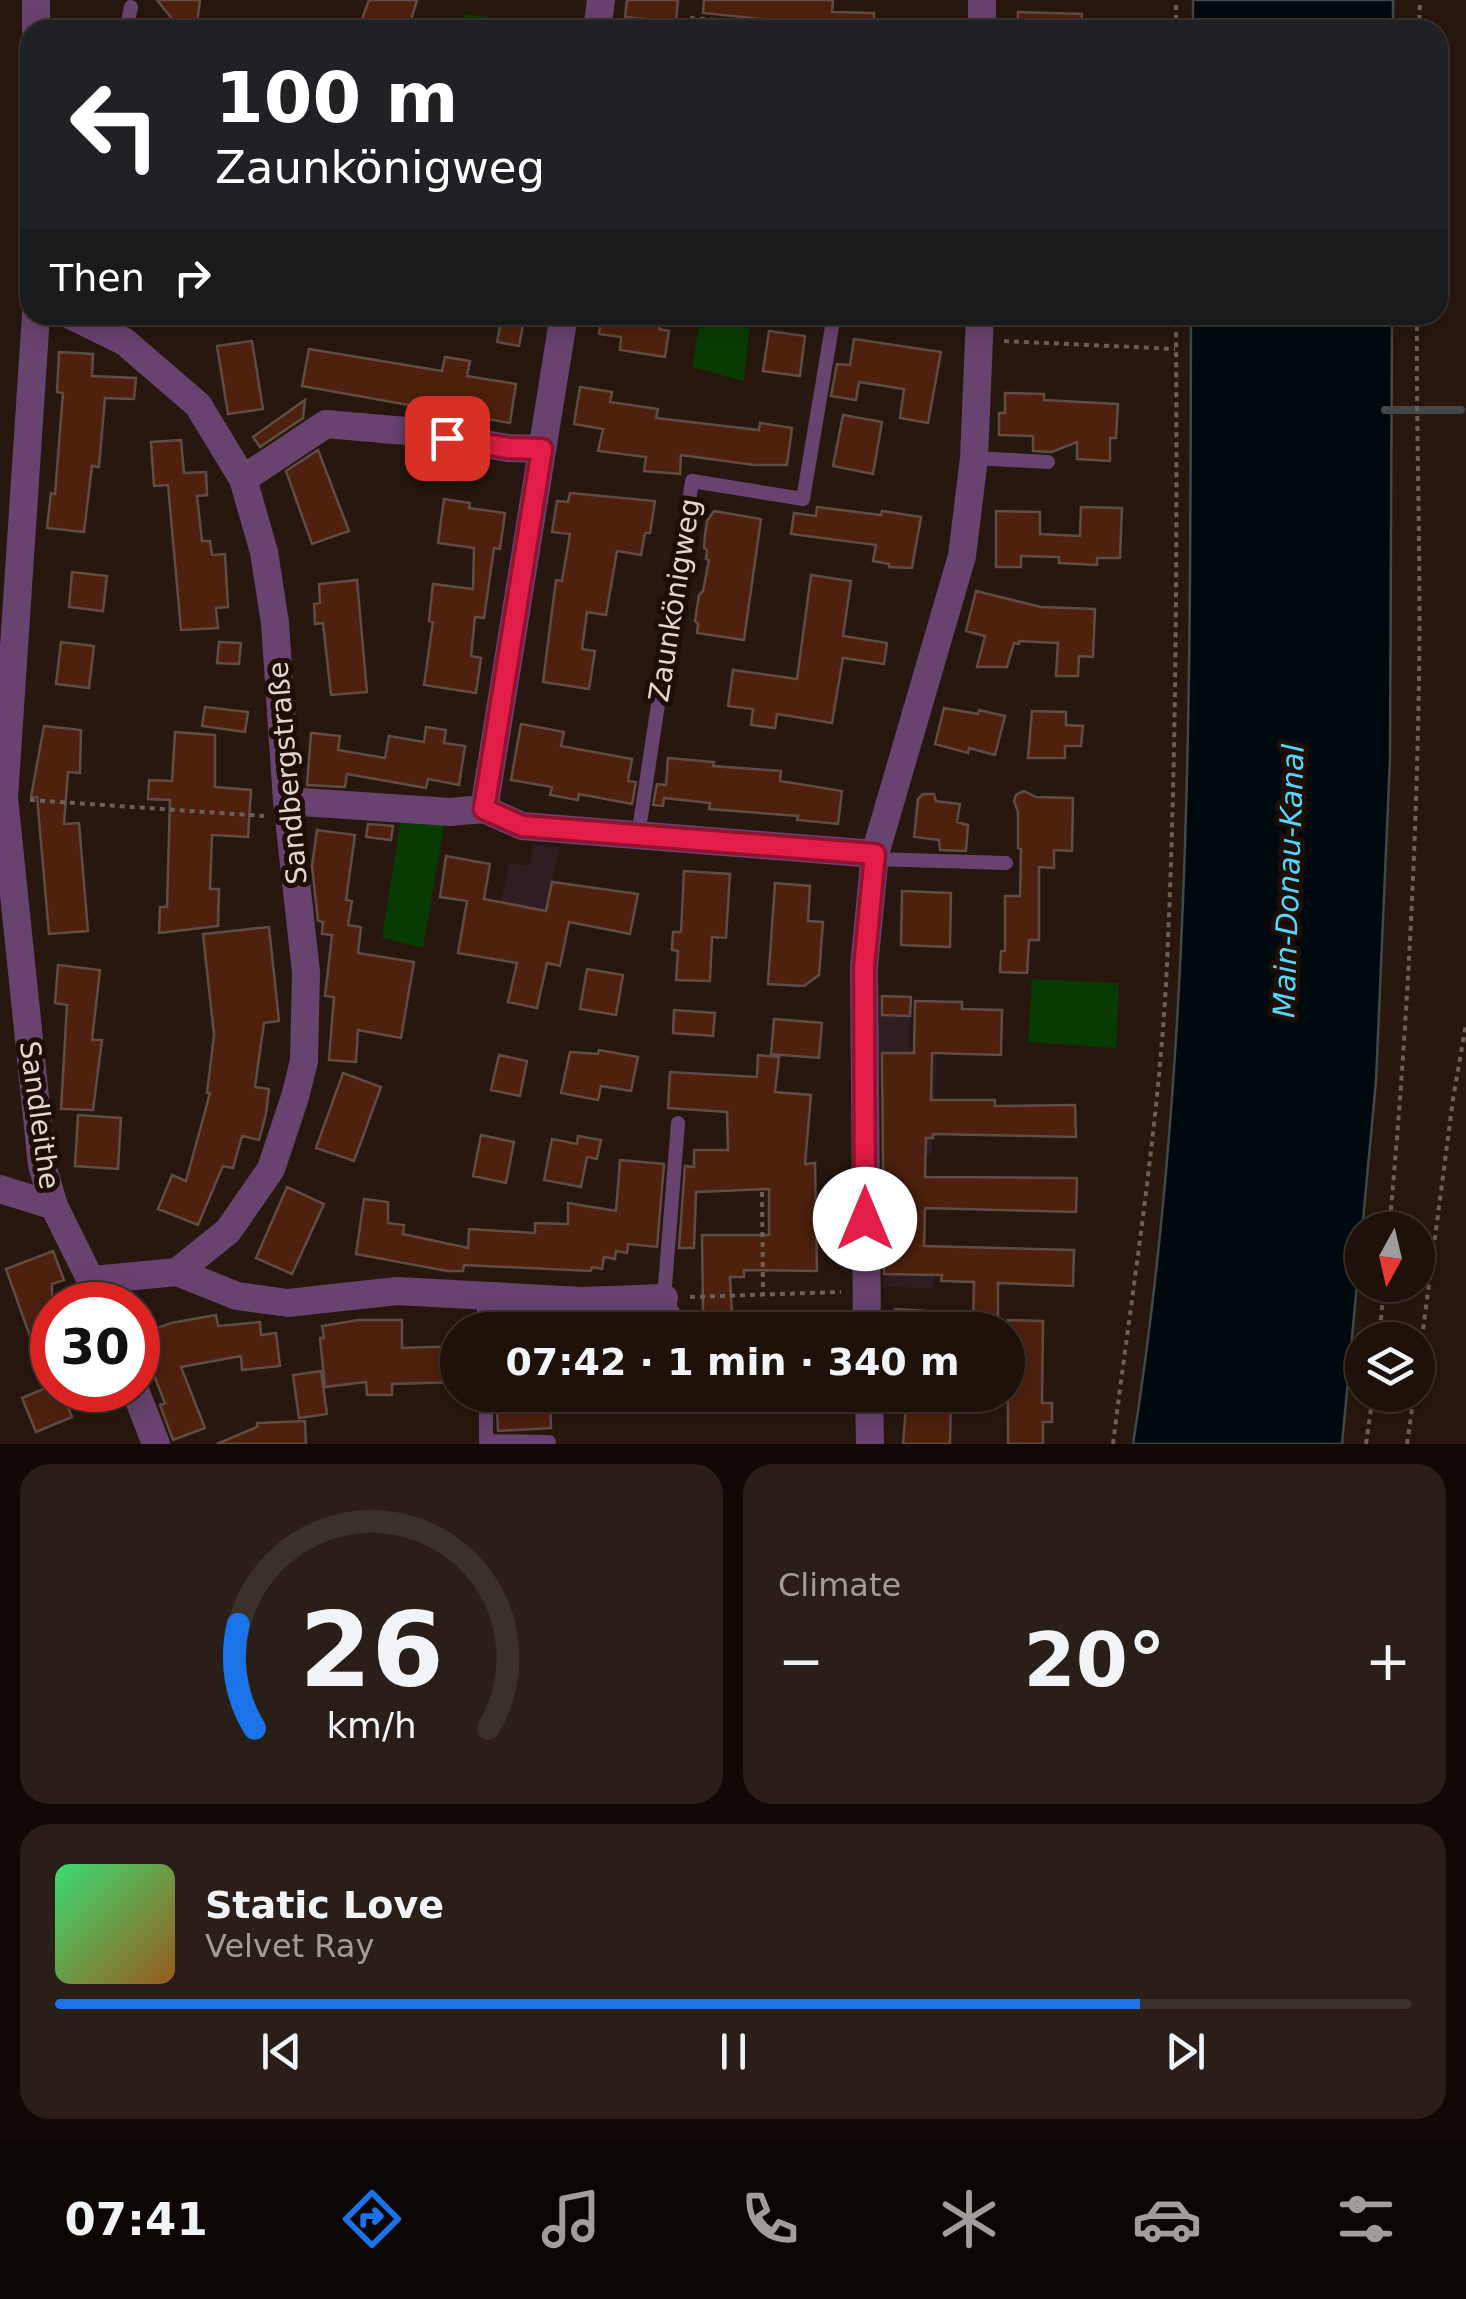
<!DOCTYPE html>
<meta charset="utf-8">
<style>
:root{--surface:#1d110a;--page:#2a1f18;--text:#f1f3f6;--muted:#a09d9c;--line:#3b312b;--accent:#1a73e8}
body{margin:0;font-family:"DejaVu Sans",sans-serif;background:var(--page);color:var(--text);height:100vh;display:flex;flex-direction:column;font-size:38px;white-space:nowrap}
*{box-sizing:border-box;margin:0}
p{font-size:32px;color:var(--muted)}
.icon{flex:none;width:55px;height:55px;fill:none;stroke:currentColor;stroke-width:2;stroke-linecap:round;stroke-linejoin:round}
.map{position:relative;height:1444px;overflow:hidden}
.side{display:flex;flex-direction:column;gap:20px;padding:20px;background:#100906;flex:1}
.side>*{flex:none}
.guide{position:absolute;left:20px;top:20px;width:1428px;height:305px;border-radius:30px;box-shadow:0 5px 25px #0003,0 0 0 2px var(--line);background:#202124;color:#fff;overflow:hidden}
.needle{width:65px;rotate:188deg}
.fabs{position:absolute;left:1345px;top:1212px;display:grid;gap:20px}
.fabs a{display:grid;place-items:center;width:90px;height:90px;border-radius:50%;background:var(--surface);box-shadow:0 5px 25px #0003,0 0 0 2px var(--line);font-size:50px}
.speed{position:absolute;left:30px;top:1282px;display:flex;gap:20px;font-size:50px;font-weight:700;text-align:center}
.speed>*{display:grid;place-content:center;width:130px;height:130px;border-radius:50%;background:var(--surface);box-shadow:0 5px 25px #0003,0 0 0 2px var(--line);line-height:1}
.speed .limit{border:15px solid #d22;background:#fff;color:#111}
.pin{position:absolute;display:grid;place-items:center;width:85px;height:85px;color:#fff;margin:-42px;border-radius:20px;box-shadow:0 5px 15px #0006}
.me{position:absolute;width:110px;margin:-55px;rotate:0deg;stroke-linejoin:round;filter:drop-shadow(0 0 8px #0008)}
.turn{display:flex;align-items:center;gap:35px;height:210px;padding:0 30px;font-size:45px}
.turn .icon{width:130px;height:130px;stroke-width:2.5}
.turn b{display:block;font-size:70px;line-height:85px}
.then{display:flex;align-items:center;height:95px;padding:0 30px;background:#0003;gap:20px;font-size:38px}
.big{font-size:75px;font-weight:800;line-height:1.1}
.side .card{flex:1;display:flex;flex-direction:column;justify-content:center;gap:15px;min-width:0;padding:0 35px;border-radius:30px;background:var(--page)}
.side .dial{align-items:center;gap:0}
.dial svg{height:260px;overflow:visible;fill:none;stroke:var(--line);stroke-width:7;stroke-linecap:round;text-anchor:middle}
.dial text{fill:var(--text);stroke:none}
.song{display:flex;align-items:center;gap:30px}
.cover{width:120px;height:120px;border-radius:15px;background:linear-gradient(135deg,hsl(140 70% 55%),hsl(30 70% 35%))}
.played{height:10px;border-radius:5px;background:linear-gradient(90deg,var(--accent) 80%,var(--line) 80%)}
.keys{display:flex;justify-content:space-around;direction:ltr}
.heat{display:flex;justify-content:space-between;align-items:center;font-size:55px;direction:ltr}
.side .tiles{flex:1;display:grid;gap:20px;grid-template-columns:1fr 1fr}
.card:last-child{grid-column:span 2}
.trip{position:absolute;left:440px;top:1312px;width:585px;height:100px;border-radius:50px;background:var(--surface);box-shadow:0 5px 25px #0003,0 0 0 2px var(--line);font-weight:800;line-height:100px;text-align:center}
.tab-bar{display:flex;height:160px;justify-content:space-around;align-items:center;background:#0c0704;color:var(--muted)}
.tab-bar .icon{width:70px;height:70px}
.tab-bar .selected{color:var(--accent)}
.tab-bar b{font-size:45px;color:var(--text)}
.map>svg:first-child{display:block}
</style>
<div class="map">
<svg width="1466" height="1444" viewBox="0 0 1466 1444">
<rect width="100%" height="100%" fill="#27170e"/>
<path fill="#2f1d21" d="M533,845L560,847L552,881L565,914L494,932L509,863L529,866Z
M876,996L911,997L910,1050L937,1052L932,1155L925,1156L924,1254L935,1274L934,1288L883,1287L885,1168Z"/>
<path fill="#083b02" d="M464,14L579,30H459Z
M701,315H751L744,381L692,367Z
M401,818L445,820L423,948L382,938Z
M1032,979L1119,983L1116,1048L1028,1042Z"/>
<path fill="#000a0e" stroke="#444748" stroke-width="2.5" d="M1193,0H1393V30H1193Z
M1191,315H1392L1390,759L1376,1081L1342,1444H1133C1192,1071 1190,692 1191,315Z"/>
<g fill="none" stroke-linecap="round" stroke-linejoin="round">
<path stroke="#444748" stroke-width="8" d="M1385,410H1461"/>
</g>
<path fill="#4e210e" stroke="#614c44" stroke-width="2.5" d="M157,0H200L197,23L173,20Z
M369,0H417L408,30H358Z
M627,0H678L676,22L625,17Z
M704,0H833L832,12L874,13V30H824L782,26L780,21L703,13Z
M1018,12L1082,14L1081,30H1017Z
M601,315H661L659,329L669,331L665,357L620,350L621,337L599,334Z
M501,321L523,325L519,346L497,342Z
M769,331L805,336L800,376L763,371Z
M854,339L941,352L928,423L900,418L904,389L859,382L856,400L831,396L837,364L850,365Z
M252,341L263,409L228,414L217,346Z
M309,349L442,371L445,357L470,361L467,376L516,384L510,423L302,386Z
M59,352L93,354L92,376L136,378L134,399L105,398L99,467L92,466L84,532L47,528L51,493L55,494L63,393L57,392Z
M580,387L612,392L610,402L658,409L656,418L759,430L760,423L792,428L787,465H754L681,455L680,474L644,471L646,457L598,451L603,429L574,424Z
M1005,393L1044,394V400L1118,404L1116,438H1110V461L1077,459V442L1052,452L1033,451V436L999,435V413H1005Z
M305,400L303,418L260,447L253,437Z
M843,415L882,422L873,474L833,466Z
M181,440L184,473L206,472L207,495L197,496L202,541H210L212,555L225,554L228,607L216,608L218,628L181,630L168,485L154,486L151,442Z
M318,450L349,531L312,544L286,471Z
M570,493L655,501L650,533H645L641,555L617,551L606,615L587,612L582,649L595,651L589,689L543,682L556,580L562,581L570,534L552,532L557,501L568,502Z
M444,499L470,503L469,508L505,513L500,549L494,548L484,618L475,617L471,656L481,658L476,693L424,685L433,622L429,621L433,584L473,589L474,548L438,543Z
M817,507L881,515L882,511L921,517L912,568L889,567V564L873,561L876,545L791,534L794,513L816,516Z
M1081,507L1122,508L1120,558H1097V565L1059,563V557L1021,556V567H996V511L1040,512V534L1080,536Z
M714,511L761,519L744,640L697,633L698,624L695,621L699,595L703,591L709,560L706,559L707,550L704,548L705,535L707,521Z
M72,572L107,576L103,611L69,607Z
M811,575L851,581L843,636L887,643L884,664L843,658L832,723L777,714L775,728L751,725L753,709L728,706L733,670L797,679Z
M357,580L367,692L331,695L323,623L315,624L314,604L320,603L319,584Z
M976,591L1041,607L1095,609L1093,657L1079,656L1078,676H1056L1058,643L1019,641V644L1014,643L1007,667H977L985,636L966,631Z
M61,642L94,646L89,688L56,684Z
M219,642L241,643L239,664L217,663Z
M205,707L248,712L245,732L202,726Z
M944,708L978,714L979,710L1005,716L995,755L969,748L968,753L935,744Z
M1032,711L1066,712V725L1083,726L1081,746H1065V758H1028Z
M521,724L564,732L561,746L632,759L628,781L636,782L632,804L579,794L578,800L550,795L552,787L511,780Z
M44,726L81,730L80,773L68,772L64,824L79,823L88,931L49,934L37,797H31Z
M426,727L446,730L444,743L465,746L459,785L428,779L426,788L347,774L345,787L307,785L311,733L340,736L338,750L385,758L389,736L424,742Z
M175,732L215,735V787L251,790L248,837L212,835L210,889H219L218,926L159,933L160,907H167L170,800L148,799L149,780L172,781Z
M668,758L714,762L713,766L781,771L780,781L842,791L838,824L797,820L798,816L709,809L710,803L664,798L663,806L653,805L657,784L666,785Z
M1024,791L1036,797L1073,798L1072,851L1054,850V868L1039,867V940H1029L1027,973L1000,972L1001,951H1005V896H1020L1021,849L1018,848V812L1014,801L1016,795Z
M923,794H934L936,801L960,804L957,822L968,825L966,851L940,850L939,840L914,837L918,799Z
M368,824L393,826L391,840L366,837Z
M317,830L355,835L346,900L352,901L348,925L361,927L358,953L414,962L401,1038L358,1030L356,1062L329,1060L334,997L325,996L332,935L322,934L323,922L318,921L312,866Z
M446,856L490,864L484,899L546,911L552,882L638,894L630,934L569,922L560,966L547,963L537,1008L508,1002L517,963L458,953L467,901L440,897Z
M684,871L730,874L726,938L712,937L710,981L676,980L678,951L672,950L673,932H681Z
M775,883L810,886L808,921L823,922L819,975L804,986L768,984Z
M902,891L951,893L950,947L901,945Z
M269,927L279,1021L264,1023L255,1087L269,1089L266,1114L259,1140L242,1136L233,1168L223,1166L198,1225L158,1209L172,1175L186,1181L210,1093H207L214,1035L203,934Z
M58,965L100,970L92,1040H102L93,1110L61,1109L67,1005L55,1003Z
M587,969L623,975L616,1015L580,1009Z
M882,996L911,997L910,1016L882,1015Z
M915,1001L962,1002V1009L1002,1010L1001,1055L932,1053L931,1100H995V1106L1075,1105L1076,1137L933,1134V1138H926L925,1177L1077,1178L1076,1212L925,1208L924,1246L1074,1250L1073,1286L998,1283V1320H973L974,1282L941,1281L942,1275L884,1274L882,1053H914Z
M674,1010L715,1013L713,1036L673,1033Z
M774,1019L822,1023L819,1058L771,1054Z
M599,1050L638,1057L631,1091L601,1086L598,1100L561,1093L570,1052L598,1054Z
M499,1055L527,1061L520,1096L491,1090Z
M758,1055L779,1057L775,1092L811,1095L805,1164L815,1163L817,1271L744,1270V1277H730L732,1314L749,1315V1330H693L695,1312H703L702,1235H769V1189L696,1192L694,1248H679L685,1166L694,1167V1150H728L727,1112L668,1108L670,1072L757,1077Z
M343,1073L381,1087L354,1161L316,1148Z
M78,1115L121,1118L118,1169L75,1166Z
M481,1135L514,1142L506,1183L473,1176Z
M578,1136L601,1140L597,1159L587,1157L581,1187L544,1180L552,1139L577,1144Z
M620,1160L664,1164L657,1247L628,1244L627,1253L616,1251L615,1259L604,1257L602,1269L592,1267L591,1271L464,1265L463,1271H447L356,1254L364,1199L388,1202V1223L404,1225L403,1234L468,1248L469,1229L535,1233V1223L568,1224V1203L616,1211Z
M287,1187L324,1204L292,1274L256,1258Z
M53,1251L64,1280L52,1284V1390H61L72,1417L36,1432L22,1398L48,1387L6,1269Z
M895,1309L926,1311L925,1330H894Z
M216,1315L218,1326L260,1322L261,1335L276,1333L280,1366L242,1370L241,1356L181,1367L205,1428L173,1440L160,1405L165,1403L138,1335L171,1323Z
M358,1320H402V1348L458,1346V1382L392,1384V1395H367L366,1382L325,1387L320,1338H324L322,1326Z
M1008,1320L1043,1321L1042,1403H1052V1422H1043V1444H1008Z
M321,1371L327,1414L299,1418L293,1375Z
M509,1395H540V1404H550L551,1428L498,1431L497,1407L509,1406Z
M907,1395H951L950,1444H903Z
M305,1421L306,1444H217L257,1427V1423Z"/>
<g fill="none" stroke-linecap="round" stroke-linejoin="round">
<path stroke="#6d5f57" stroke-width="4" stroke-dasharray="5 5" stroke-linecap="butt" d="M623,22L679,26L689,18L718,20L723,27L750,30
M1176,30V0
M1419,30L1420,0
M1004,341L1175,349
M30,800L264,816
M762,1192L763,1293
M1389,1230C1406,1047 1416,862 1419,678C1421,557 1416,436 1417,315
M690,1297L841,1292
M1379,1340L1384,1285
M1418,1369L1453,1099L1466,1024
M1113,1444C1132,1291 1157,1138 1166,984C1177,761 1177,537 1176,315
M1366,1444L1373,1395
M1407,1444L1414,1395"/>
<path stroke="#68436f" stroke-width="14" d="M126,30L131,7
M974,458L1048,462
M638,836L692,481L803,499L834,315
M874,859L1006,863
M483,1296L485,1330
M671,1330L673,1312L664,1298L678,1123
M486,1395V1441L549,1442"/>
<path stroke="#68436f" stroke-width="28" d="M36,0V30
M597,30L601,0
M982,30V0
M36,315L4,798L42,1165L54,1206L103,1305
M70,315L125,342L198,405L243,479L264,552L275,623L287,801L306,972L304,1061L295,1097L271,1169L228,1231L177,1272
M243,479L326,424L417,432L508,448L542,449
M287,801L450,812L484,809L522,826L875,854
M484,809L564,315
M0,1189L54,1206
M93,1280L177,1272L237,1296L288,1303L397,1291L582,1301L664,1298
M867,1330L864,967L875,854L962,556L974,458L980,315
M135,1390L156,1444
M869,1395L870,1444"/>
</g>
<g fill="none" stroke-linecap="round" stroke-linejoin="round">
<g stroke="#92132f" stroke-width="25">
<path id="route" d="M447,438L508,448L542,449L484,809L522,826L875,854L864,967L865,1219"/>
</g>
<use href="#route" stroke="#e11d48" stroke-width="18"/>
</g>
<g text-anchor="middle" stroke-width="10" stroke-linejoin="round" paint-order="stroke">
<g font-size="28" fill="#e2d6d0" stroke="#1d0e06">
<text transform="translate(674 600) rotate(-81)" y="10">Zaunkönigweg</text>
<text transform="translate(287 773) rotate(-95)" y="10">Sandbergstraße</text>
<text transform="translate(40 1115) rotate(82)" y="10">Sandleithe</text>
</g>
<g font-size="30" font-style="italic" fill="#53d8fb" stroke="#1d0e06">
<text transform="translate(1289 881) rotate(-88)" y="10">Main-Donau-Kanal</text>
</g>
</g>
</svg>
<div class="fabs">
<a><svg class="needle" viewBox="-14 -14 28 28"><path d="M0-13l5 13h-10z" fill="#e53935"/><path d="M0 13l5-13h-10z" fill="#a09d9c"/></svg></a>
<a><svg class="icon" aria-label="layers" viewBox="0 0 24 24"><path d="M12 4l9 5-9 5-9-5zM3 14l9 5 9-5"/></svg></a>
</div>
<div class="speed"><div class="limit">30</div></div>
<div class="pin" style="left:447px;top:438px;background:#d93025"><svg class="icon" aria-label="arrive" viewBox="0 0 24 24"><path d="M6 21V4h12l-3 4 3 4H6"/></svg></div>
<svg class="me" style="left:865px;top:1219px" viewBox="-20 -20 40 40"><circle r="19" fill="#fff"/><path d="M0-13L10 11 0 6-10 11z" fill="#e11d48"/></svg>
<div class="trip">07:42 · 1 min · 340 m</div>
<div class="guide">
<div class="turn"><svg class="icon" aria-label="left" viewBox="0 0 24 24"><path d="M17 20v-9H6M10 6l-5 5 5 5"/></svg><div><b>100 m</b>Zaunkönigweg</div></div>
<div class="then">Then<svg class="icon" aria-label="right" viewBox="0 0 24 24"><path d="M7 20v-9h11M14 6l5 5-5 5"/></svg></div>
</div>
</div>
<section class="side">
<div class="tiles">
<div class="card dial"><svg viewBox="0 0 100 80">
<path d="M14 69A42 42 0 1 1 86 69"/>
<path d="M14 69A42 42 0 0 1 9 37" stroke="#1a73e8"/>
<text x="50" y="56" font-size="32" font-weight="700">26</text>
<text x="50" y="72" font-size="11">km/h</text>
</svg></div>
<div class="card"><p>Climate</p>
<div class="heat"><a>−</a><b class="big">20°</b><a>+</a></div>
</div>
<div class="card">
<div class="song"><i class="cover"></i><div><b>Static Love</b><p>Velvet Ray</p></div></div>
<div class="played"></div>
<div class="keys"><svg class="icon" aria-label="previous" viewBox="0 0 24 24"><path d="M18 5L8 12l10 7zM5 5v14"/></svg><svg class="icon" aria-label="pause" viewBox="0 0 24 24"><path d="M8 5v14M16 5v14"/></svg><svg class="icon" aria-label="next" viewBox="0 0 24 24"><path d="M6 5l10 7-10 7zM19 5v14"/></svg></div>
</div>
</div>
</section>
<nav class="tab-bar">
<b>07:41</b>
<svg class="icon selected" aria-label="directions" viewBox="0 0 24 24"><path d="M12 3l9 9-9 9-9-9zM9 14v-3h6M13 9l2 2-2 2"/></svg>
<svg class="icon" aria-label="music" viewBox="0 0 24 24"><path d="M9 18V5l10-2v13"/><circle cx="6" cy="18" r="3"/><circle cx="16" cy="16" r="3"/></svg>
<svg class="icon" aria-label="phone" viewBox="0 0 24 24"><path d="M5 4h4l2 5-3 2q2 4 5 5l2-3 5 2v4C11 20 4 13 5 4z"/></svg>
<svg class="icon" aria-label="climate" viewBox="0 0 24 24"><path d="M12 3v18M4 7l16 10M4 17L20 7"/></svg>
<svg class="icon" aria-label="car" viewBox="0 0 24 24"><path d="M5 17H2v-5l4-1 3-4h7l3 4 3 1v5h-3M9 17h6M6 11h13"/><circle cx="7" cy="17" r="2"/><circle cx="17" cy="17" r="2"/></svg>
<svg class="icon" aria-label="filters" viewBox="0 0 24 24"><path d="M4 7h16M4 17h16"/><circle cx="9" cy="7" r="2"/><circle cx="15" cy="17" r="2"/></svg>
</nav>
